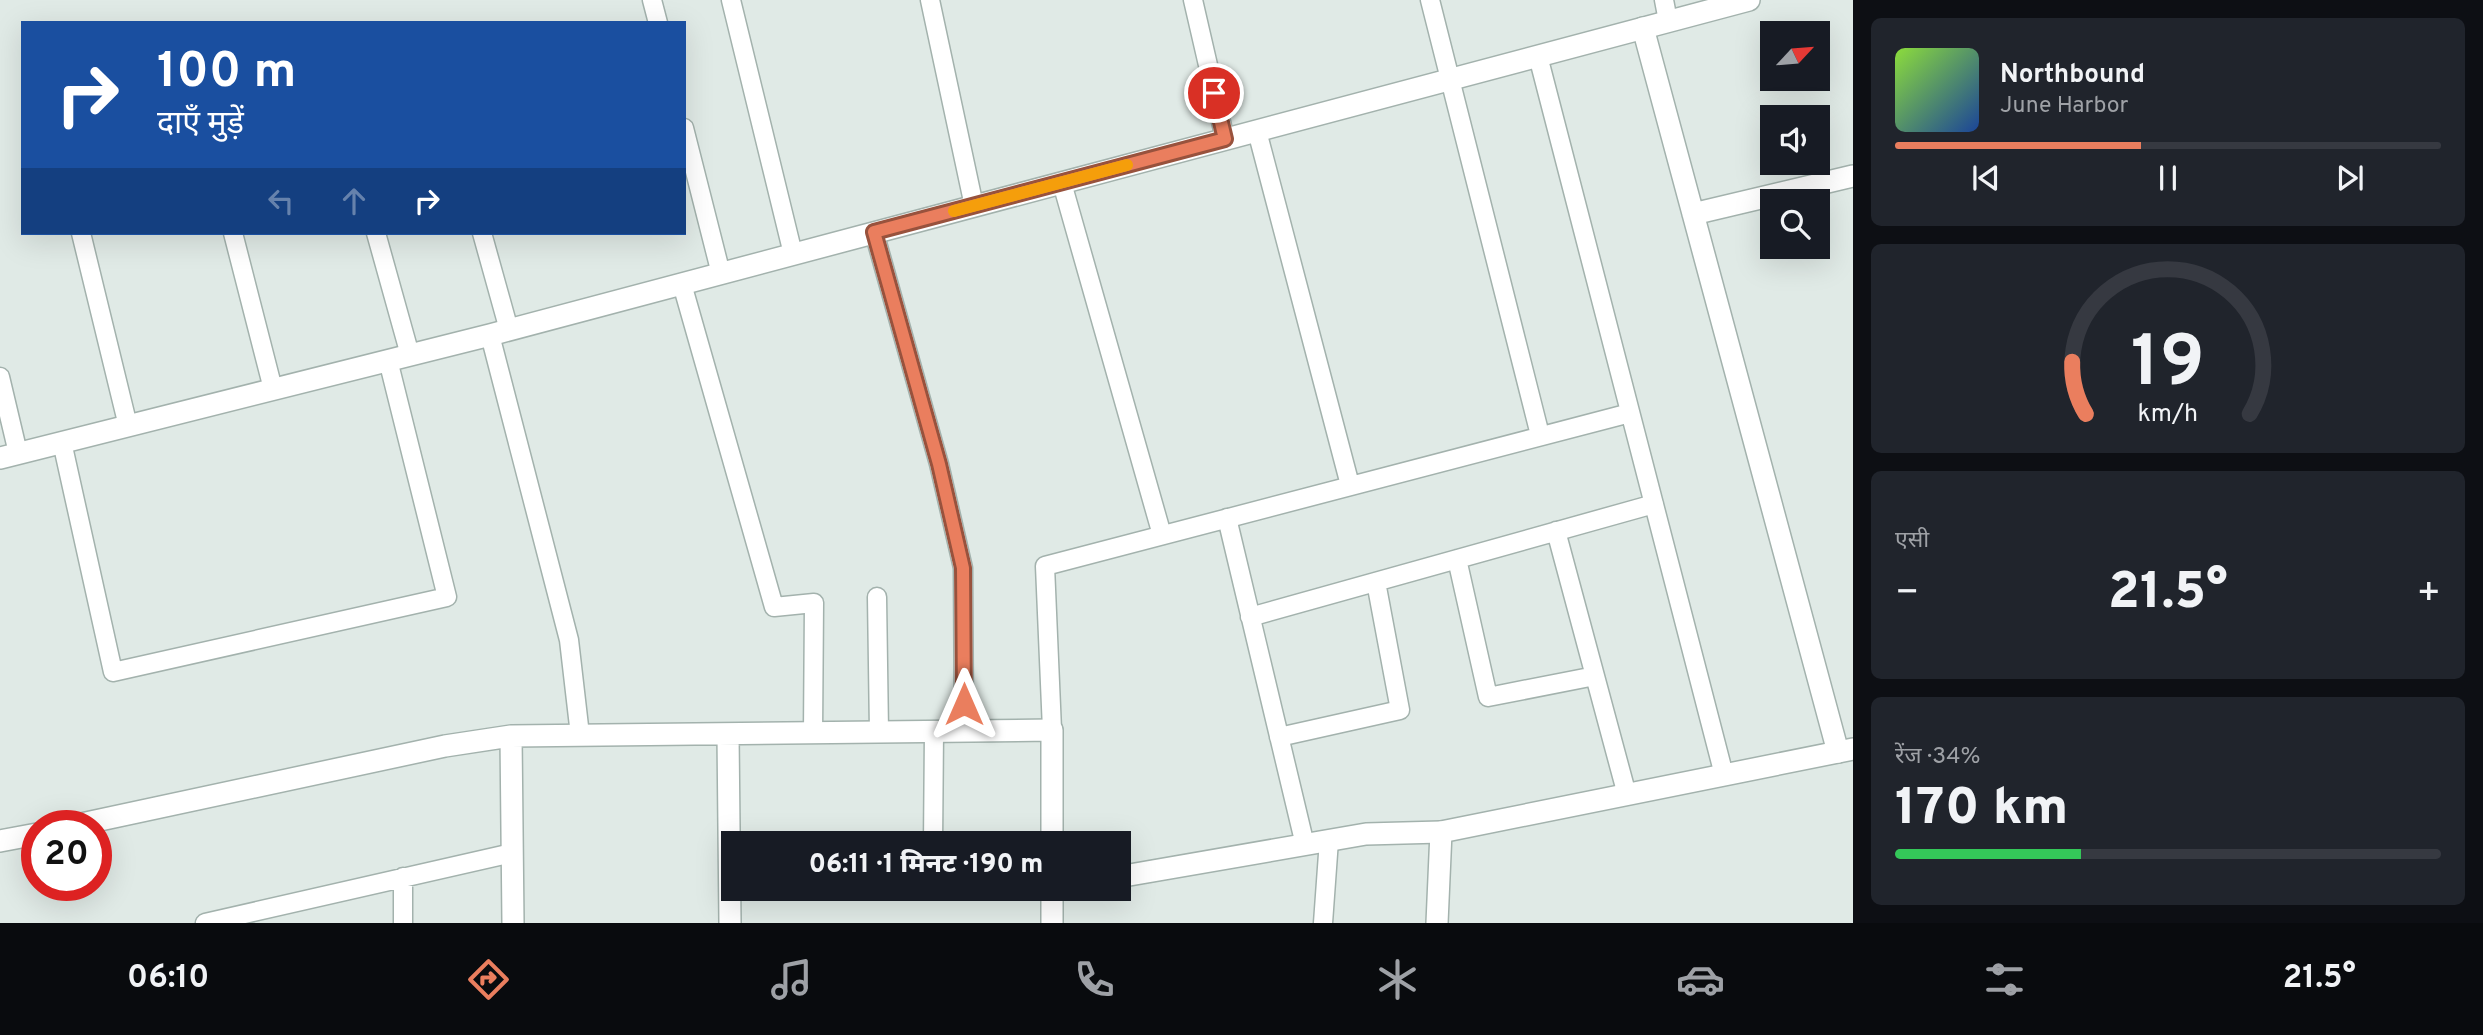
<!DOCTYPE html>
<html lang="hi">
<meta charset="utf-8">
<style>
:root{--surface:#171b24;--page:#20242c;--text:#f1f3f6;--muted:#9ea1a6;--line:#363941;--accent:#ea7e5e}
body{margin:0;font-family:Overpass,"Noto Sans Devanagari",sans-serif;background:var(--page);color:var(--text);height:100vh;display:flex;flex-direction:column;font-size:26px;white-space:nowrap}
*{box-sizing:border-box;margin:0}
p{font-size:23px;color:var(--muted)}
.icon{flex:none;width:38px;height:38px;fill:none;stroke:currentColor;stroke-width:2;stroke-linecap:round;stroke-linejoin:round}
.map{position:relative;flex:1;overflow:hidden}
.details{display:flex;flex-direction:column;gap:18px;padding:18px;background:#0d0f14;width:630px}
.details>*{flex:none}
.top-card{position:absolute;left:21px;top:21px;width:665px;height:214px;border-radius:0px;box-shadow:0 7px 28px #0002;background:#1a4fa0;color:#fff;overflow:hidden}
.needle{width:46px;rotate:64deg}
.fabs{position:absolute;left:1760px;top:21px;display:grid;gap:14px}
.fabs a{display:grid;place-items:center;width:70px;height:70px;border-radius:0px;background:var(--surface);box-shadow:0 7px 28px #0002;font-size:35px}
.speed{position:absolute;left:21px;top:810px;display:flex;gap:14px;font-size:35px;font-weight:700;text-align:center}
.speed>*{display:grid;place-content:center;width:91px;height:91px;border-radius:50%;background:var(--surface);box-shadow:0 7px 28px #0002;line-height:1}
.speed .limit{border:10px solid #d22;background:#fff;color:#111}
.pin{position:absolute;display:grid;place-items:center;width:60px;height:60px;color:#fff;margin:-30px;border:4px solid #fff;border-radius:50%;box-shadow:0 2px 7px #0007}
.me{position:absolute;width:77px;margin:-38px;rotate:0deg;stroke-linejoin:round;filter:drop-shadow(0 0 5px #0008)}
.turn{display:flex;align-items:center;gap:24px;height:147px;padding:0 21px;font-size:32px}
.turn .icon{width:91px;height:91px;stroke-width:2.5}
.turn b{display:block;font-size:49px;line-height:60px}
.lanes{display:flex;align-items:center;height:66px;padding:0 21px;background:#0003;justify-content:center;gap:35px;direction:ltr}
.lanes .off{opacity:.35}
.big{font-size:52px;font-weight:800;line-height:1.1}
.details .card{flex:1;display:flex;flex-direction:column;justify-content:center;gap:10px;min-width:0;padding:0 24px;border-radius:10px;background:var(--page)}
.details .dial{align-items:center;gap:0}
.dial svg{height:182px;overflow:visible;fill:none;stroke:var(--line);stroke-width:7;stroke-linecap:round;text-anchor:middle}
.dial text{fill:var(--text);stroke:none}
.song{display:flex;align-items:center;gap:21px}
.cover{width:84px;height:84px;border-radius:10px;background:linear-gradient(135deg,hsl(90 70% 55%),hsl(220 70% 35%))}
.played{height:7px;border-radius:4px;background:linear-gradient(90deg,var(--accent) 45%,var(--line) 45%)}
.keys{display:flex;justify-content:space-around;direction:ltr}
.heat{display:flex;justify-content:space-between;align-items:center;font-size:38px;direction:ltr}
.charge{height:10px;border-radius:5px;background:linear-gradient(90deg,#34c759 34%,var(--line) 0)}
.trip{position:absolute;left:721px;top:831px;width:410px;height:70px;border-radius:0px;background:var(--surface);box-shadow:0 7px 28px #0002;font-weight:800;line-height:70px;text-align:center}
.dock{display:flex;height:112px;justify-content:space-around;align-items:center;background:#090b0e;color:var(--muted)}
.dock .icon{width:49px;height:49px}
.dock .current{color:var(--accent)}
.dock b{font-size:32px;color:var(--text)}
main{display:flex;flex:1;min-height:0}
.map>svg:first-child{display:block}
</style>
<main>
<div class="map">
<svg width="1853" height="923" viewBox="0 0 1853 923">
<rect width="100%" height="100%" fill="#e0eae6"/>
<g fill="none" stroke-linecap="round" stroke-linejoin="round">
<g stroke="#a3b2ad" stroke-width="21">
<path id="service" d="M652,0L658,23
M731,0L793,254
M930,0L974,206
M1193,0L1225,139
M1430,0L1540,435
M1664,0L1668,21
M1538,56L1724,775
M684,128L721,274
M1257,131L1350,485
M1062,183L1162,535
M874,232L939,464L963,568L964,731
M81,233L128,426
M233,233L273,389
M376,233L410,355
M482,233L509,330
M682,284L774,607L814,603L813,733
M490,335L569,640L580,735
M0,377L18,453
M62,442L113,672L447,597L388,360
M1227,518L1305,845
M1556,531L1627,795
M1457,559L1488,697L1595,676
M877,597L879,732
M1250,617L1654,504
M1052,730L1045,566L1630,413
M1279,737L1400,710L1376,582
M933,844L934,732
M205,923L512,853
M403,923V877
M1323,923L1329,840"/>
</g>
<g stroke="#a3b2ad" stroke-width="24">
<path id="minor" d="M1643,28L1838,752
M1693,214L1853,176
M728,734L730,923
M511,736L513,923
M72,826L445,746L511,736L1052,730V844
M0,841L37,834
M1118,877L1366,834L1441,832
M1052,923V889"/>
</g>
<g stroke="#a3b2ad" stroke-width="24">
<path id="tertiary" d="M0,458L490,335L1749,0
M1437,923L1441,832L1853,749"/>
</g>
<use href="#service" stroke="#fff" stroke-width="18"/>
<use href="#minor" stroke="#fff" stroke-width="21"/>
<use href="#tertiary" stroke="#fff" stroke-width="21"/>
</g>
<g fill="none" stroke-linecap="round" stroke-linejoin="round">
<g stroke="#98523d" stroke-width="18">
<path id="route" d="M964,704L963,568L939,464L874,232L1225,139L1214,93"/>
</g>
<use href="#route" stroke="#ea7e5e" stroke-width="12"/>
<path stroke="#f59e0b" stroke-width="12" d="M954,211L1127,165"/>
</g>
</svg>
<div class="fabs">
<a><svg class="needle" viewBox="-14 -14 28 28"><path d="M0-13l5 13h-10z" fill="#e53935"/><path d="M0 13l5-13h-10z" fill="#9ea1a6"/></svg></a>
<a><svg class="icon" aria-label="sound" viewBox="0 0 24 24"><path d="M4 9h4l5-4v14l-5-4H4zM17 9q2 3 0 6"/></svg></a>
<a><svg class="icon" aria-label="search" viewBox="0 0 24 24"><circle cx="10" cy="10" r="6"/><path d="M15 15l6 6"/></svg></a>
</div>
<div class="speed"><div class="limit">20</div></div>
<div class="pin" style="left:1214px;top:93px;background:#d93025"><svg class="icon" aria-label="arrive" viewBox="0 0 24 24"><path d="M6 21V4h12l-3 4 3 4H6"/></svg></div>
<svg class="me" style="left:964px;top:704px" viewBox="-20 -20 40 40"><path d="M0-17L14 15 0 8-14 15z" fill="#ea7e5e" stroke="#fff" stroke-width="4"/></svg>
<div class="trip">06:11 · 1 मिनट · 190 m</div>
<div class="top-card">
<div class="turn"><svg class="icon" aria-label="right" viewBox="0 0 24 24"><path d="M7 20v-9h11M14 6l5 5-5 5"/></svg><div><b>100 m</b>दाएँ मुड़ें</div></div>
<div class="lanes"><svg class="icon off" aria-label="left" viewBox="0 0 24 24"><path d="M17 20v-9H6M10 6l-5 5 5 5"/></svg><svg class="icon off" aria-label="ahead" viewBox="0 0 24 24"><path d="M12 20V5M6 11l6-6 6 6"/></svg><svg class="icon" aria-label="right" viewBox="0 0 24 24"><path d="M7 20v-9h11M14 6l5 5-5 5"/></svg></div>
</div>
</div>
<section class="details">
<div class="card">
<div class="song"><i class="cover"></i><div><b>Northbound</b><p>June Harbor</p></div></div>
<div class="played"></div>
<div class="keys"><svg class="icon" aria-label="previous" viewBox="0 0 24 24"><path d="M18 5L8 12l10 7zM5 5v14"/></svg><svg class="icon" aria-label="pause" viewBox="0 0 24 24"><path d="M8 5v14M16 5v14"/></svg><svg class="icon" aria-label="next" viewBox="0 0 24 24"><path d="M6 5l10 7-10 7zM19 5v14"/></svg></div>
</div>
<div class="card dial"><svg viewBox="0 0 100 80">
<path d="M14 69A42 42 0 1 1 86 69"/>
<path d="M14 69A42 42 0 0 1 8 46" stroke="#ea7e5e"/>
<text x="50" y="56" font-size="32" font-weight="700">19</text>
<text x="50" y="72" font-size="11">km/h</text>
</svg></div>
<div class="card"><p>एसी</p>
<div class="heat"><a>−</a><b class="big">21.5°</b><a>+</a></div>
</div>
<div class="card"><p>रेंज · 34%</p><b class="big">170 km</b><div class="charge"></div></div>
</section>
</main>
<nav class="dock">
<b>06:10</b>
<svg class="icon current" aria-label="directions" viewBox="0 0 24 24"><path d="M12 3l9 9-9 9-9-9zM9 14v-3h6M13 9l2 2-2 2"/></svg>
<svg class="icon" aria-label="music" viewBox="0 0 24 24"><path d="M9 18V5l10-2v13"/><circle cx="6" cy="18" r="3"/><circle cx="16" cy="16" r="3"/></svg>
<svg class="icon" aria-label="phone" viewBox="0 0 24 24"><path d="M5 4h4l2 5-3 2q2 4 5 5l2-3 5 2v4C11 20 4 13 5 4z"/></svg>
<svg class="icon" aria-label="climate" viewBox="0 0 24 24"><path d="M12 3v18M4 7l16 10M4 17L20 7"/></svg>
<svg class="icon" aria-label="car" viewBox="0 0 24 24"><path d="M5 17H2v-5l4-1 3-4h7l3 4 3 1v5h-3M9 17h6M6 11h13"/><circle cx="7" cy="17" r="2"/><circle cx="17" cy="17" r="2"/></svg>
<svg class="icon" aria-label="filters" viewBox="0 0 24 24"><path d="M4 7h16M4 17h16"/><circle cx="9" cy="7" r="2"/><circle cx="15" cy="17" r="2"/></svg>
<b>21.5°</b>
</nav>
